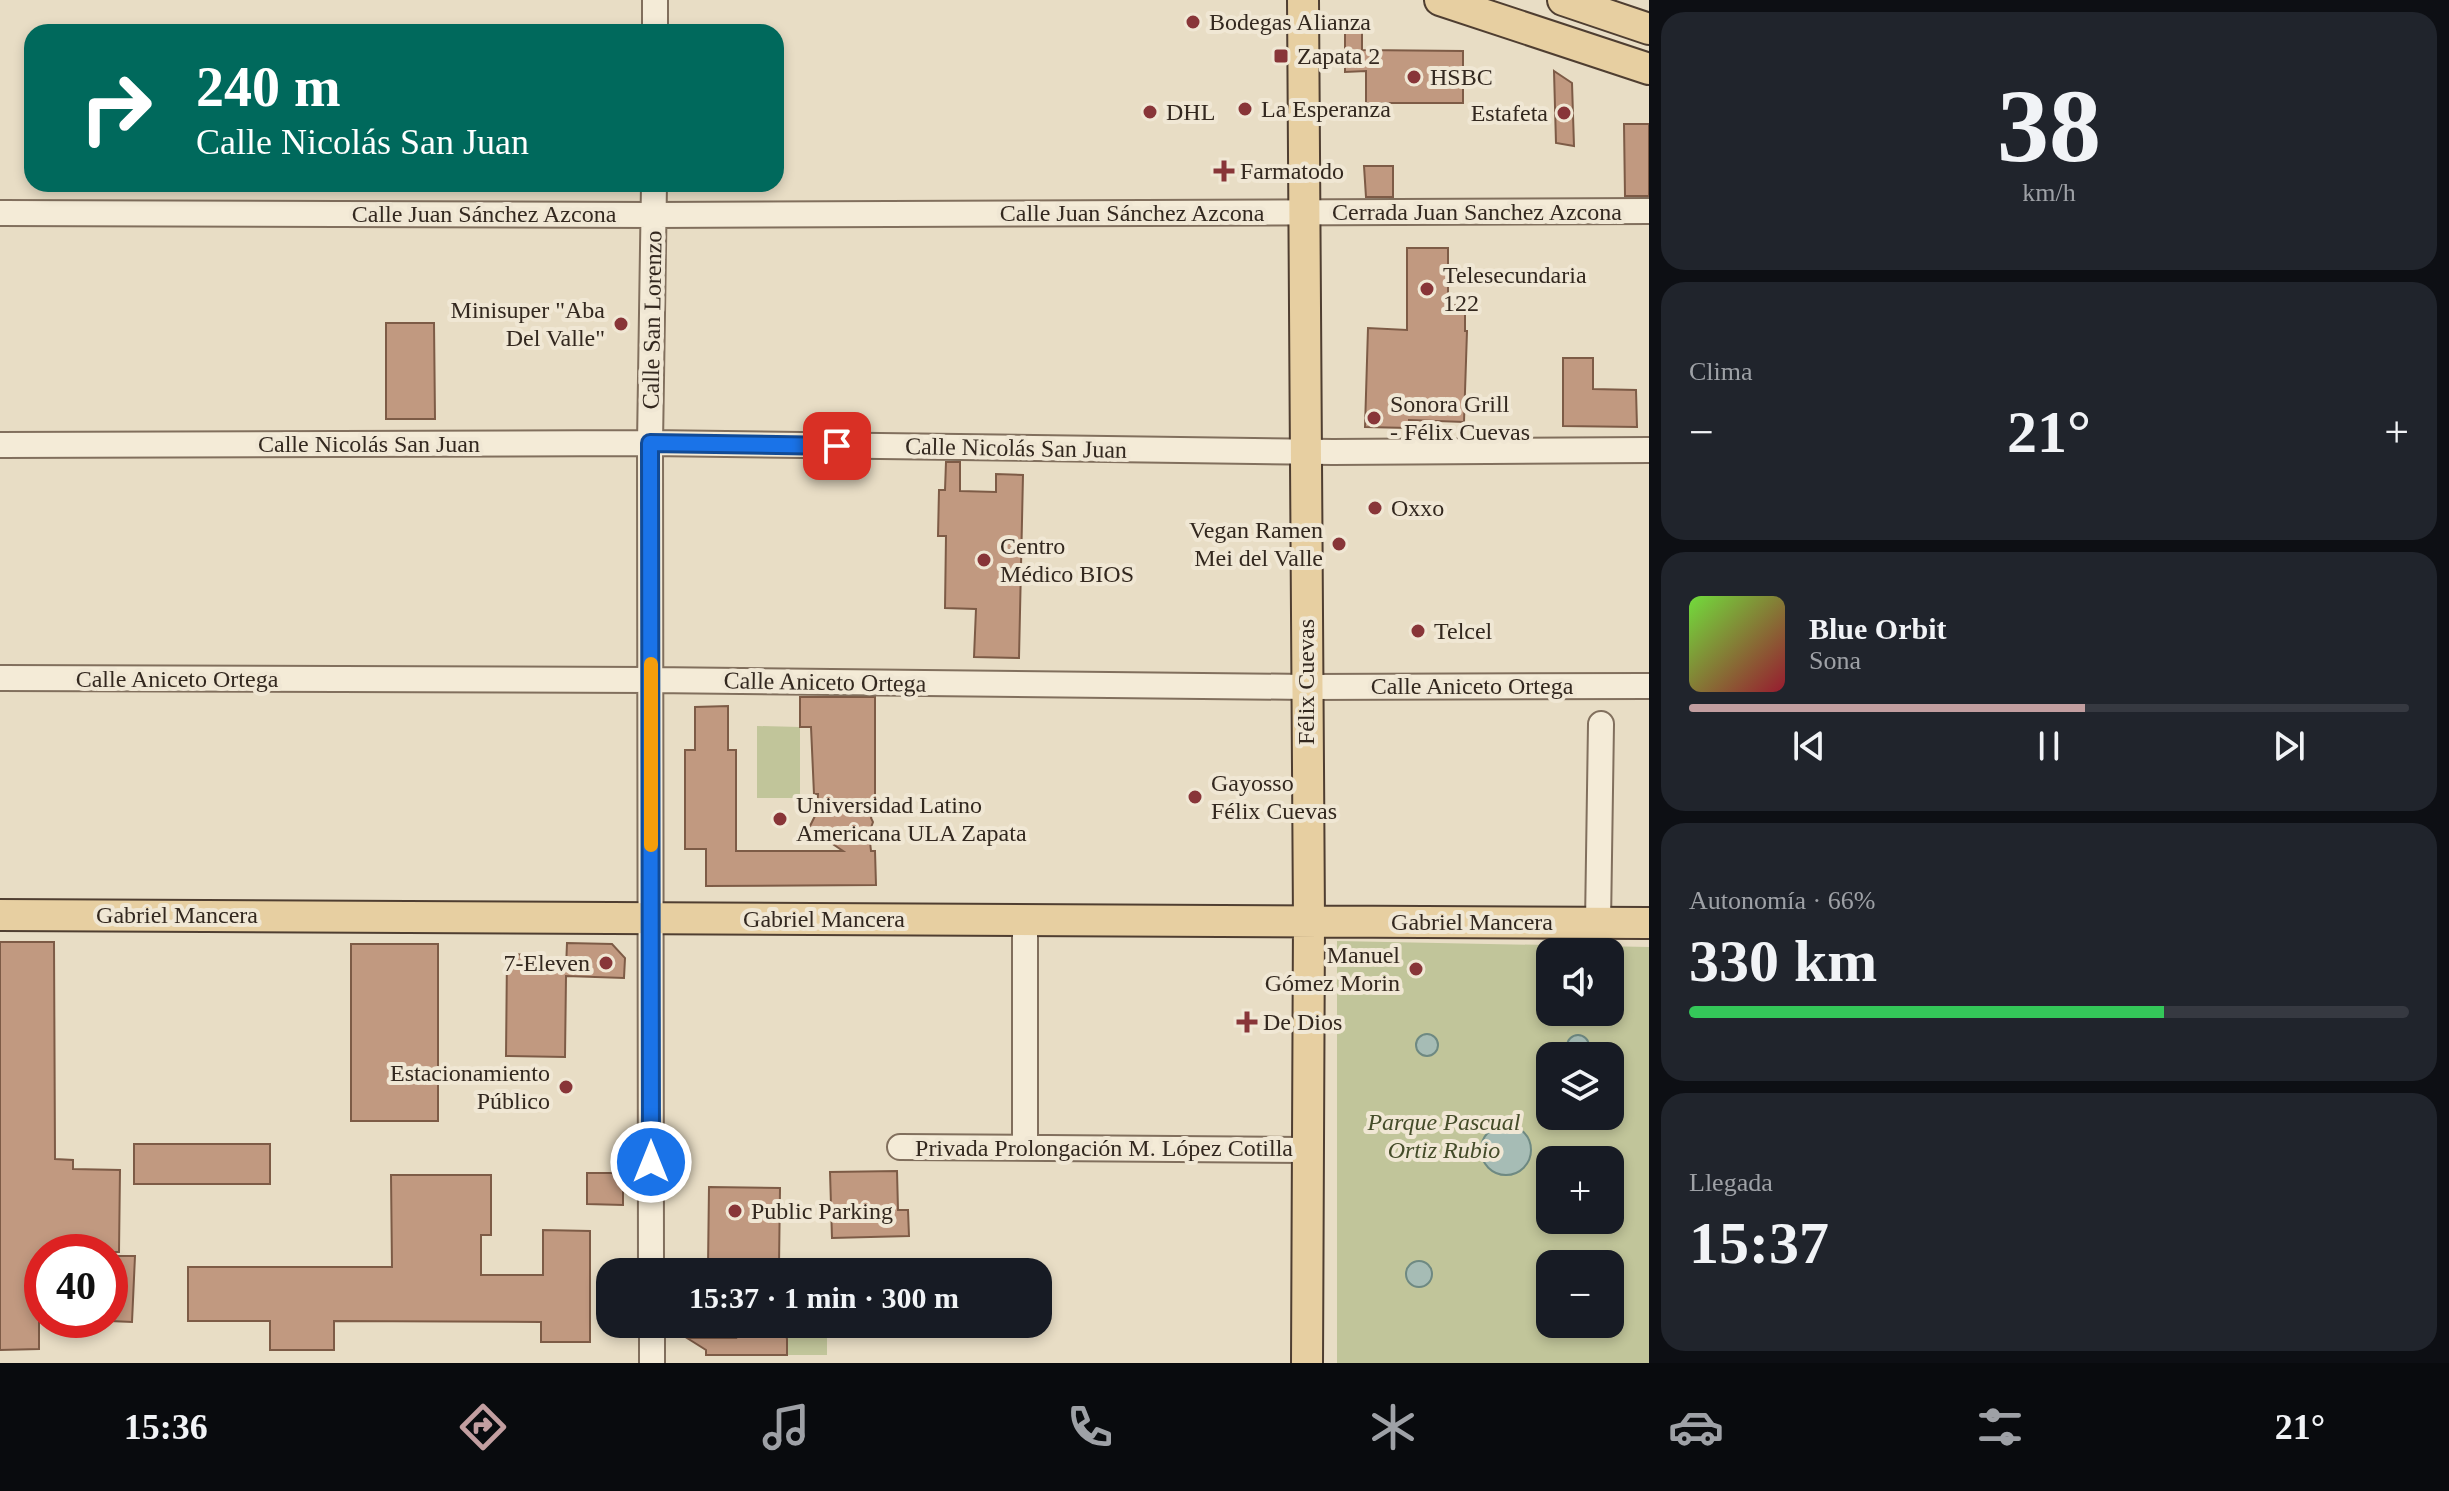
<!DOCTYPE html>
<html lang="es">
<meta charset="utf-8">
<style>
:root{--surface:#171b24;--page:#20242c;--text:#f1f3f6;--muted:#9ea1a6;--line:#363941;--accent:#c29ea0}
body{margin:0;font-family:"Times New Roman",serif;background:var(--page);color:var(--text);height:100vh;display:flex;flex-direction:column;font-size:30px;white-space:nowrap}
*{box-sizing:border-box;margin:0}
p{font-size:26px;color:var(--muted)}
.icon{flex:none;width:44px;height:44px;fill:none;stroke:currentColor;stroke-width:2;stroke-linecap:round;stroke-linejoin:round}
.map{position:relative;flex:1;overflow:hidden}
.details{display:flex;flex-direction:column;gap:12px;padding:12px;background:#0d0f14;width:800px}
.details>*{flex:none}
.top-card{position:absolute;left:24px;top:24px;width:760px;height:168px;border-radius:24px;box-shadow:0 4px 12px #0003;background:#00695c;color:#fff;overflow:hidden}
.buttons{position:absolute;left:1536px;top:938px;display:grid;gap:16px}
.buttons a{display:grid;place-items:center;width:88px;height:88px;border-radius:16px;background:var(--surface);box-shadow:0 4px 12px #0003;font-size:40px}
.speed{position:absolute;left:24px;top:1234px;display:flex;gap:16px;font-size:40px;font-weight:700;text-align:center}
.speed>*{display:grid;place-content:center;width:104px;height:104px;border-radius:50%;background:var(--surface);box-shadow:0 4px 12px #0003;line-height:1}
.speed .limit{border:12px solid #d22;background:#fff;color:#111}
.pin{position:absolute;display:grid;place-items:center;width:68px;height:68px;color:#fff;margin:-34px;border-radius:16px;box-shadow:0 4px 12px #0006}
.me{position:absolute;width:88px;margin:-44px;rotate:0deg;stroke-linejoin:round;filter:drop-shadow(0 0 6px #0008)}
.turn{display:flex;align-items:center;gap:28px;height:168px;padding:0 40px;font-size:36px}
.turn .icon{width:104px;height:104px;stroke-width:2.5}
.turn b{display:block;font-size:56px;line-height:68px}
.big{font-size:60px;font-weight:700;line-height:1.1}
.details .widget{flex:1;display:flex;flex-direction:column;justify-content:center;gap:12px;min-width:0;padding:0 28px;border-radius:24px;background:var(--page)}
.details .dial{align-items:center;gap:0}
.dial b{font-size:104px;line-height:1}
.song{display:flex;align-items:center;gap:24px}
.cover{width:96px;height:96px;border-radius:12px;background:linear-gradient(135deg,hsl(100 70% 55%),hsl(350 70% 35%))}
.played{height:8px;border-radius:4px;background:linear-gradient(90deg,var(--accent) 55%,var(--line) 55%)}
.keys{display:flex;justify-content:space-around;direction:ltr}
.heat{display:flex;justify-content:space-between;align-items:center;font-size:44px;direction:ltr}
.charge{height:12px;border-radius:6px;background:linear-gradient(90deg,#34c759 66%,var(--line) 0)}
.trip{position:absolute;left:596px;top:1258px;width:456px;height:80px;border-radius:24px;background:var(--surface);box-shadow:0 4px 12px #0003;font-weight:700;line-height:80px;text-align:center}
.tab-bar{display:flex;height:128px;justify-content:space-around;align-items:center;background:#090b0e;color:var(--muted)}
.tab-bar .icon{width:56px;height:56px}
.tab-bar .current{color:var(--accent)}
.tab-bar b{font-size:36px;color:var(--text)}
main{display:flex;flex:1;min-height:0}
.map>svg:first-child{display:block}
</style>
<main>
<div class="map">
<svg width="1649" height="1363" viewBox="0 0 1649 1363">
<rect width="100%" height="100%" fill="#e8ddc5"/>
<path fill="#c1c59a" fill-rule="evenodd" d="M757,726L800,727V798H757Z
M1337,941L1649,947V1363H1337ZM1550,952H1610V1012H1550ZM1550,1056H1610V1116H1550ZM1550,1160H1610V1220H1550ZM1550,1264H1610V1324H1550Z
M787,1324H827V1355H787Z"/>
<path fill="#a6bcb5" stroke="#6e8982" stroke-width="2" d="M1416 1045a11 11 0 1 1 22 0a11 11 0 1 1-22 0Z
M1567 1046a11 11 0 1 1 22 0a11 11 0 1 1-22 0Z
M1481 1150a25 25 0 1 1 50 0a25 25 0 1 1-50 0Z
M1406 1274a13 13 0 1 1 26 0a13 13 0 1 1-26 0Z"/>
<path fill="#c19980" stroke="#7d5b46" stroke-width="2" d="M1345,26H1362V50L1463,51V103H1366V71L1345,72Z
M1554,71L1572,83L1574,146L1556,143Z
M1624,124H1649V196H1625Z
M1364,166H1393V197H1366Z
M1407,248H1448V305H1465V331H1467L1464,422L1409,420V428L1365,427L1368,328L1407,330Z
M386,323H434L435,419H386Z
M1563,358H1593V389L1636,390L1637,427L1563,426Z
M946,462H960V491L996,492V474L1023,475L1019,658L974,657L976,609L945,608L946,536H938L939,490H945Z
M800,697H875V804L871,818L873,822L869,833L871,851H875L876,885L706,886V849H685V750H695V707L728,706V750H736V851H843L809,828L817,812L818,794H814L811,727H800Z
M0,942H54L55,1159L73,1160V1169L120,1170L119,1252H39V1349L0,1350Z
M567,943L612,944L625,958L624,978L566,976L565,1057L506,1056L507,954L536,955L535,968L566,969Z
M351,944H438V1121H351Z
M134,1144H270V1184H134Z
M897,1171L898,1210H908L909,1236L832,1238L830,1172Z
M587,1173H623V1205L587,1204Z
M391,1175H491V1235H481V1275H543V1230L590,1231V1342H541V1322L334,1321V1350H270V1321H188V1267H392Z
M709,1187L780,1188L779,1266H708Z
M110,1256H135L132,1322L110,1321Z
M732,1324H783L787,1339V1355H706V1350L687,1338H736Z"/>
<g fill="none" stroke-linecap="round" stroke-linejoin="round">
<g stroke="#816f5d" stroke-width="28">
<path id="minor" d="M655,32V0
M0,213L654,215L1649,211
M0,445L650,443L1333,452L1649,450
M0,678L651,680L1306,687L1649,686
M1598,923L1601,724
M900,1147L1308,1150
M1025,1148V920
M651,1272L650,443L654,184
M652,1324V1363"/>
</g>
<g stroke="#4f3e31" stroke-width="34">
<path id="major" d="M1303,0L1309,921L1307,1363
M1440,0L1649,69
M1563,0L1649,29
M0,915L1649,923"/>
</g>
<use href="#minor" stroke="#f4ebd7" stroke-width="24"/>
<use href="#major" stroke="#e7cfa1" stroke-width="30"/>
</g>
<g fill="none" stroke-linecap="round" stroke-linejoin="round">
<g stroke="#114b97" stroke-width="20">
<path id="route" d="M651,1162L650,443L837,446"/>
</g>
<use href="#route" stroke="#1a73e8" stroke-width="14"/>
<path stroke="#f59e0b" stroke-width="14" d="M651,664V845"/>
</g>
<g fill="#883538" stroke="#f0e7d4" stroke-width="3">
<circle cx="1193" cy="22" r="8"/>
<rect x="1273" y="48" width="16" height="16" rx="4"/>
<circle cx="1414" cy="77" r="8"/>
<circle cx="1245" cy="109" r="8"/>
<circle cx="1150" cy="112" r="8"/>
<circle cx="1564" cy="113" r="8"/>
<path d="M1220 159h8v8h8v8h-8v8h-8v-8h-8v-8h8z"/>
<circle cx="1427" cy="289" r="8"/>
<circle cx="621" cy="324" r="8"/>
<circle cx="1374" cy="418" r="8"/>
<circle cx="1375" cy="508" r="8"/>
<circle cx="1339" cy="544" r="8"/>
<circle cx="984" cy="560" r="8"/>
<circle cx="1418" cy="631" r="8"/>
<circle cx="1195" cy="797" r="8"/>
<circle cx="780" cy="819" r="8"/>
<circle cx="606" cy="963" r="8"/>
<circle cx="1416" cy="969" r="8"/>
<path d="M1243 1010h8v8h8v8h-8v8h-8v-8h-8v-8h8z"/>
<circle cx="566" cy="1087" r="8"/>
<circle cx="735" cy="1211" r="8"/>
</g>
<g text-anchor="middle" stroke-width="8" stroke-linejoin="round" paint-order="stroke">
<g font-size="24" fill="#33281f" stroke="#f0e7d4" text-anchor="start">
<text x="1209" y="30">Bodegas Alianza</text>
<text x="1297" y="64">Zapata 2</text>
<text x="1430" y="85">HSBC</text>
<text x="1261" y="117">La Esperanza</text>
<text x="1166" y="120">DHL</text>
<text x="1548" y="121" text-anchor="end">Estafeta</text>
<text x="1240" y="179">Farmatodo</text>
<text x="1443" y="283">Telesecundaria<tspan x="1443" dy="28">122</tspan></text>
<text x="605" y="318" text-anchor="end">Minisuper "Aba<tspan x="605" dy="28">Del Valle"</tspan></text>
<text x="1390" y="412">Sonora Grill<tspan x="1390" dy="28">- Félix Cuevas</tspan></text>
<text x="1391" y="516">Oxxo</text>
<text x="1323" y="538" text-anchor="end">Vegan Ramen<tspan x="1323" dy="28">Mei del Valle</tspan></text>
<text x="1000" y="554">Centro<tspan x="1000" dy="28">Médico BIOS</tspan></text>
<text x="1434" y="639">Telcel</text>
<text x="1211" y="791">Gayosso<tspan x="1211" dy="28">Félix Cuevas</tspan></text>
<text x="796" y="813">Universidad Latino<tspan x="796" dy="28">Americana ULA Zapata</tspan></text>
<text x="1400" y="963" text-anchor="end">Manuel<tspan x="1400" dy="28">Gómez Morin</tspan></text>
<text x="590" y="971" text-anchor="end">7-Eleven</text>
<text x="1263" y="1030">De Dios</text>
<text x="550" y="1081" text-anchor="end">Estacionamiento<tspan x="550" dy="28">Público</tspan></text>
<text x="751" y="1219">Public Parking</text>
</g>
<g font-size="24" fill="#33281f" stroke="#f0e7d4">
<text x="1477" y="220">Cerrada Juan Sanchez Azcona</text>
<text x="1132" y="221">Calle Juan Sánchez Azcona</text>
<text x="484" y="222">Calle Juan Sánchez Azcona</text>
<text transform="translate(652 320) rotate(-89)" y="8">Calle San Lorenzo</text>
<text x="369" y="452">Calle Nicolás San Juan</text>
<text transform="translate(1016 448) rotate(1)" y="8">Calle Nicolás San Juan</text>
<text x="177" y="687">Calle Aniceto Ortega</text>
<text transform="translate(825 682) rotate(1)" y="8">Calle Aniceto Ortega</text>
<text transform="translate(1306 682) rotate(-90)" y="8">Félix Cuevas</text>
<text x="1472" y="694">Calle Aniceto Ortega</text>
<text x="177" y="923">Gabriel Mancera</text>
<text x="824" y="927">Gabriel Mancera</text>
<text x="1472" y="930">Gabriel Mancera</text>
<text x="1104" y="1156">Privada Prolongación M. López Cotilla</text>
</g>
<g font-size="24" font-style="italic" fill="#444c29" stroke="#f0e7d4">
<text x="1444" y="1130">Parque Pascual<tspan x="1444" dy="28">Ortiz Rubio</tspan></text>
</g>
</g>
</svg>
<div class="buttons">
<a><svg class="icon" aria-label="sound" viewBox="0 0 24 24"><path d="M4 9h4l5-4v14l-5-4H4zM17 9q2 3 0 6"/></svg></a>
<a><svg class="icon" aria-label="layers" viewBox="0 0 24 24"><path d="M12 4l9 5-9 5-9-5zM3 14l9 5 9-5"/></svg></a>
<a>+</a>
<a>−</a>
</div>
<div class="speed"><div class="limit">40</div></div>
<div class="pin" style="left:837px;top:446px;background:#d93025"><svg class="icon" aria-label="arrive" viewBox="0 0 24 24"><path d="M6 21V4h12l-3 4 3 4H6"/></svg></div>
<svg class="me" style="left:651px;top:1162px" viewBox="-20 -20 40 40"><circle r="17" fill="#1a73e8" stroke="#fff" stroke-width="3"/><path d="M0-11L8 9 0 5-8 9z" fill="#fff"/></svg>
<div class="trip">15:37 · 1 min · 300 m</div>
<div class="top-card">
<div class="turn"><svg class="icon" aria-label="right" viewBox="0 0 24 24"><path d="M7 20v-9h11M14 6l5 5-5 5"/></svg><div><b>240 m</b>Calle Nicolás San Juan</div></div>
</div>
</div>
<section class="details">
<div class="widget dial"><b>38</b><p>km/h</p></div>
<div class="widget"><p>Clima</p>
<div class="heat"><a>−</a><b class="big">21°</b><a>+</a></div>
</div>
<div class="widget">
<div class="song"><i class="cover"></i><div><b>Blue Orbit</b><p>Sona</p></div></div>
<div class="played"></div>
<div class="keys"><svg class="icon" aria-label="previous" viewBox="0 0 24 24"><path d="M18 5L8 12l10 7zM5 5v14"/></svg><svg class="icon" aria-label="pause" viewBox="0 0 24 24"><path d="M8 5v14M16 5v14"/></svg><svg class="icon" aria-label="next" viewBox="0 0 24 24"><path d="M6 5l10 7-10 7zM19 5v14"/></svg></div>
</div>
<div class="widget"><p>Autonomía · 66%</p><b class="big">330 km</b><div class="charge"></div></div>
<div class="widget"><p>Llegada</p><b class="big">15:37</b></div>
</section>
</main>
<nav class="tab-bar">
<b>15:36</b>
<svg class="icon current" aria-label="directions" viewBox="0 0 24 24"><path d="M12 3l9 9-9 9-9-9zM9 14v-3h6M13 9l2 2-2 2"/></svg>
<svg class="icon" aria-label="music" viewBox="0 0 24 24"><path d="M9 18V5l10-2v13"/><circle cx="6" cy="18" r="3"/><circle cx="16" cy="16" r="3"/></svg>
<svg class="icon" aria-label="phone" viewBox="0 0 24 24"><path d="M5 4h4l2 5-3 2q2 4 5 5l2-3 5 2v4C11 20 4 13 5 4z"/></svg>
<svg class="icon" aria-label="climate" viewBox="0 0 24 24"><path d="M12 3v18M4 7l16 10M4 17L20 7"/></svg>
<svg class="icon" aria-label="car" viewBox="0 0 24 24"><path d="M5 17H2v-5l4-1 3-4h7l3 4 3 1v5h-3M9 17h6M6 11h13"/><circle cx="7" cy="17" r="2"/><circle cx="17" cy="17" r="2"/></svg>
<svg class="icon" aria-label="filters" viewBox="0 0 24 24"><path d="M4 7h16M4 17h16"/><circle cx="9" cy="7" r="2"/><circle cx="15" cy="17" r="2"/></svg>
<b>21°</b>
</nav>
